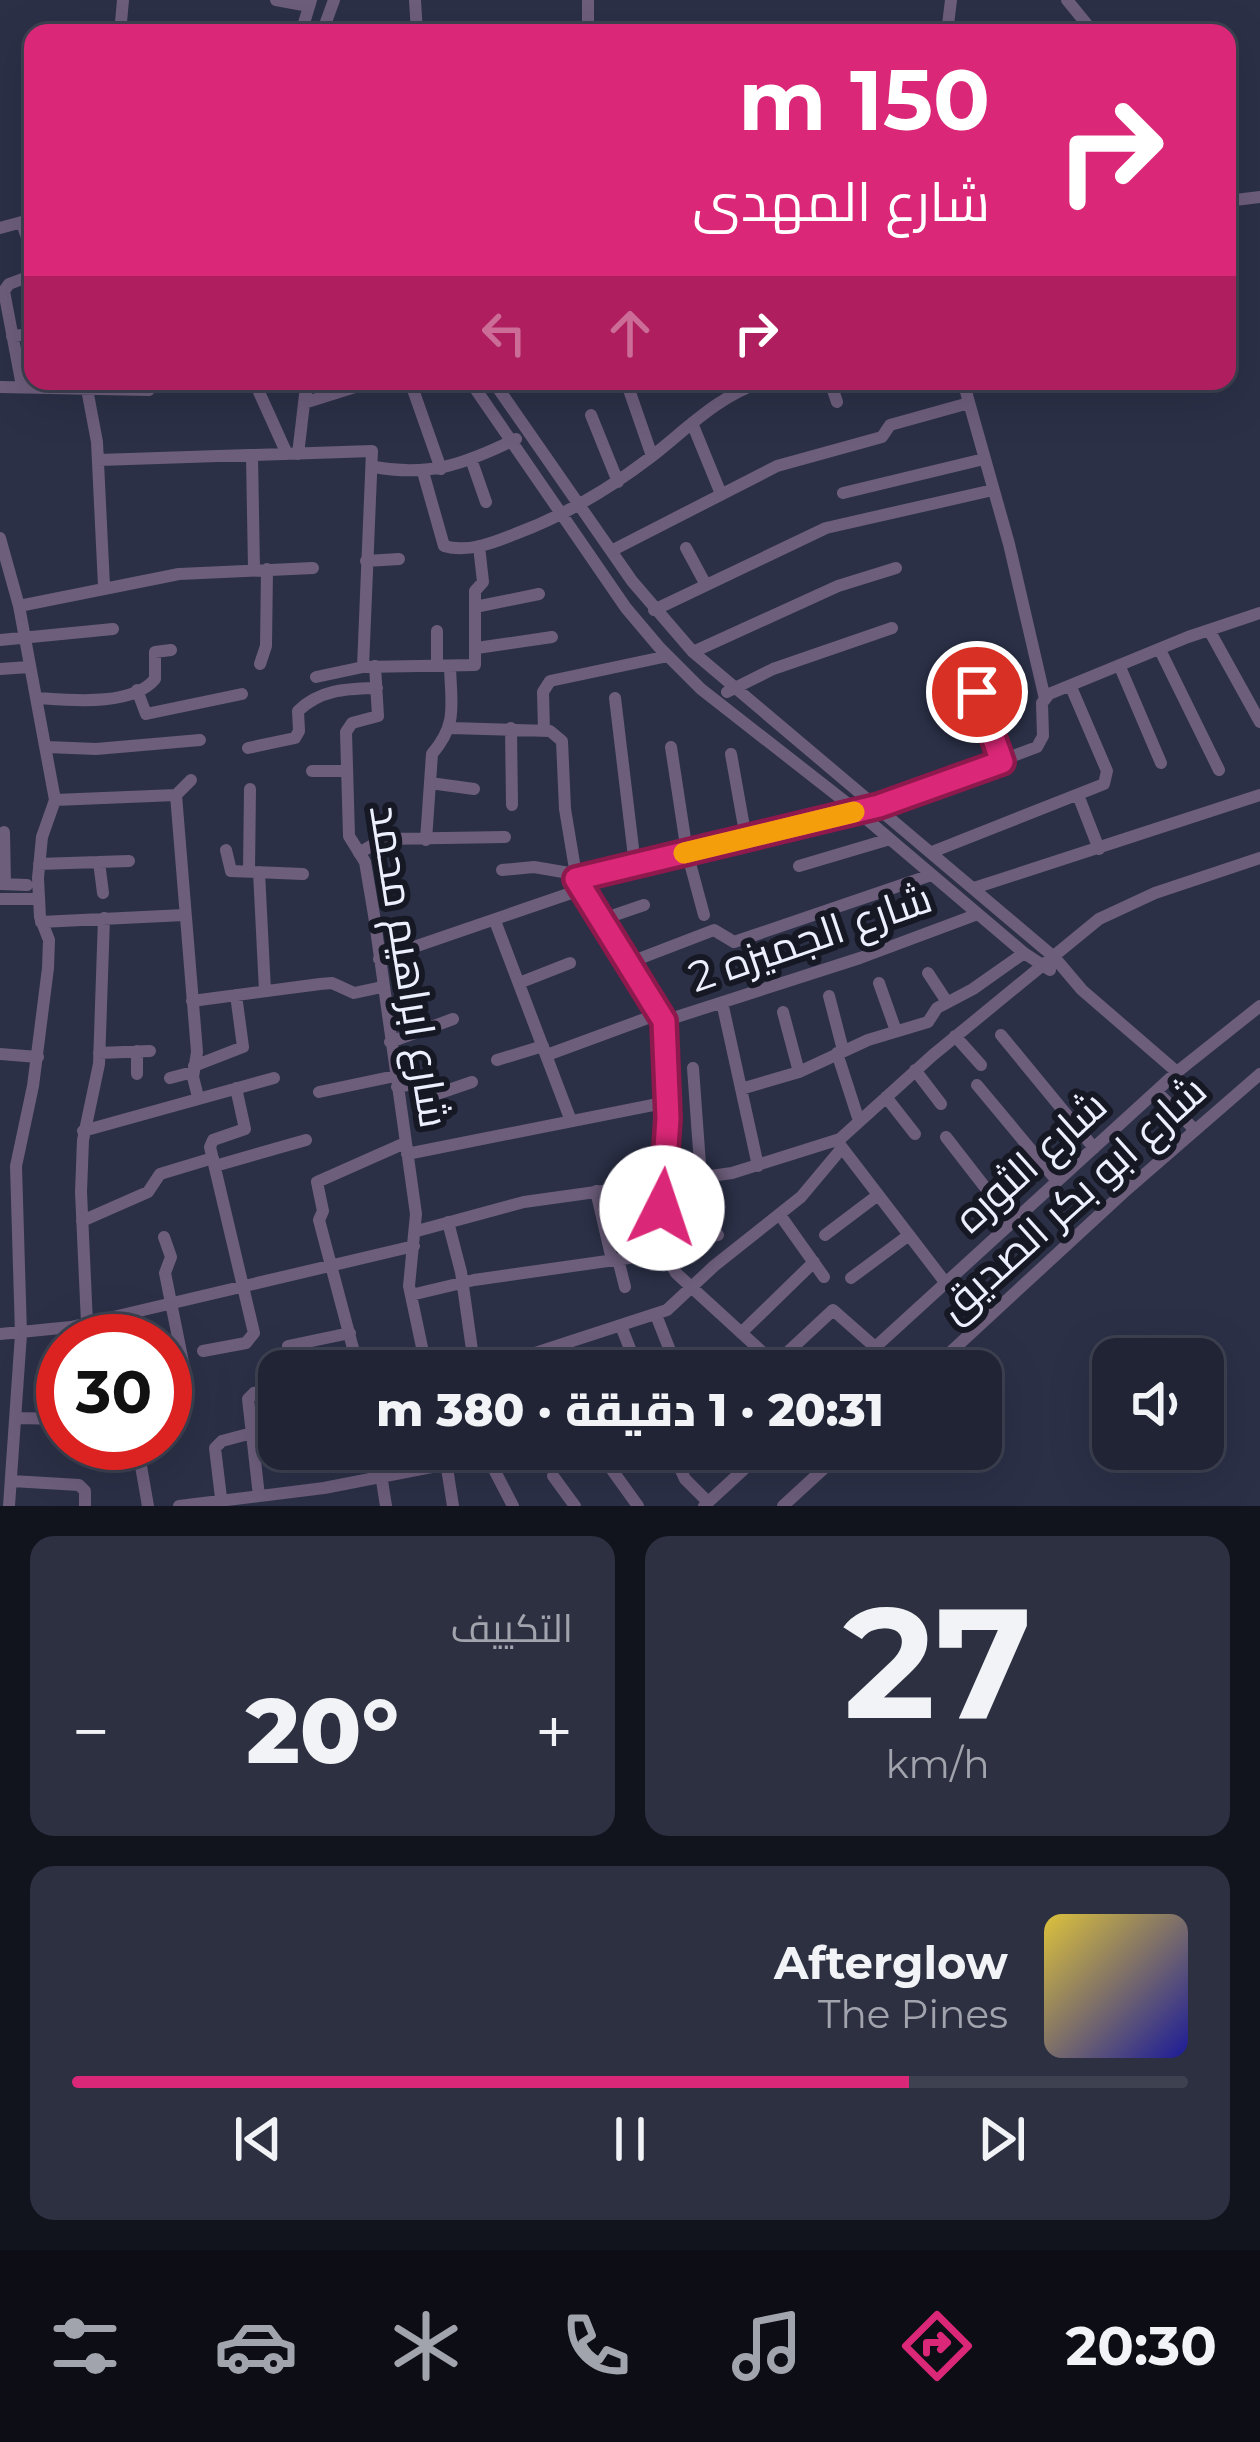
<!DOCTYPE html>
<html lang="ar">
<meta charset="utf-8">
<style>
:root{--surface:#202435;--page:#2d3041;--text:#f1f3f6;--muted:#a2a4ad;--line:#3d4150;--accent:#db2777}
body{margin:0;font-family:Montserrat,Cairo,sans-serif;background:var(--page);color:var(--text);direction:rtl;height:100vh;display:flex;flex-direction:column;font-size:45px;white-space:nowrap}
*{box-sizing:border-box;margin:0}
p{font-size:39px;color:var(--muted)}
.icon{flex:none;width:66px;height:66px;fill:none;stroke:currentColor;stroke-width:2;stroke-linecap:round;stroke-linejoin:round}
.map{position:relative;height:1506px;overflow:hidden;direction:ltr}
.panel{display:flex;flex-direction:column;gap:30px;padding:30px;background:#12141d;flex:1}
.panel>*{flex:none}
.guide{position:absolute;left:24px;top:24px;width:1212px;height:366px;border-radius:24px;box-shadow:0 12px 48px #0002,0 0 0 3px var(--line);direction:rtl;background:#db2777;color:#fff;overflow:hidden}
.fabs{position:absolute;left:1092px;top:1338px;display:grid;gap:24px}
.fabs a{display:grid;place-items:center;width:132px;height:132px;border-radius:24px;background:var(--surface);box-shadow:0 12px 48px #0002,0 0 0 3px var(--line);font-size:60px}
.speed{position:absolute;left:36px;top:1314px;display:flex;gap:24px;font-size:60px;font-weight:700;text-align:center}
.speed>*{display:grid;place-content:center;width:156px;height:156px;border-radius:50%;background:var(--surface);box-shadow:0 12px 48px #0002,0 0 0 3px var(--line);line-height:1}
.speed .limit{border:18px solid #d22;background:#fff;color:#111}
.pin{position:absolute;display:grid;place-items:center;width:102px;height:102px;color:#fff;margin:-51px;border:6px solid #fff;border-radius:50%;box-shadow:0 3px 12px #0007}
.me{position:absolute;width:132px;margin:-66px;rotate:4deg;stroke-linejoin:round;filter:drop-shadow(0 0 9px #0008)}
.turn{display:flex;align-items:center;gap:42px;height:252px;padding:0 48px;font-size:54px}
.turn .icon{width:156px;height:156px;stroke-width:2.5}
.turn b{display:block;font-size:84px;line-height:102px}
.lanes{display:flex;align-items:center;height:114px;padding:0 48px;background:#0003;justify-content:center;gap:60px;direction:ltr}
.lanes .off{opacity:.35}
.big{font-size:90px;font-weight:800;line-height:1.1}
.panel .tile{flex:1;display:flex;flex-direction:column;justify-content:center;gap:18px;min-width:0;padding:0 42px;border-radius:24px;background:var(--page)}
.panel .dial{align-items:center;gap:0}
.dial b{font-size:156px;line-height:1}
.song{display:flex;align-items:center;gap:36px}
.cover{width:144px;height:144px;border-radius:18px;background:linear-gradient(135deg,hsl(50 70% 55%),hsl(240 70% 35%))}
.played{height:12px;border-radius:6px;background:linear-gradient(90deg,var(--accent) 75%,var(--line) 75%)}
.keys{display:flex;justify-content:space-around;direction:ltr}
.heat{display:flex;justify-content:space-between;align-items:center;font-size:66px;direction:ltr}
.panel .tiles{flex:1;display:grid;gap:30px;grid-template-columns:1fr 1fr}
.tile:last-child{grid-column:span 2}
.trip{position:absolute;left:258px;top:1350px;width:744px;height:120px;border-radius:24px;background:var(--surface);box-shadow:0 12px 48px #0002,0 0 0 3px var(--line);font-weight:800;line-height:120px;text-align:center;direction:rtl}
.tabs{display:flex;height:192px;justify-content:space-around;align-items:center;background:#0d0e15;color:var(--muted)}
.tabs .icon{width:84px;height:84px}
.tabs .selected{color:var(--accent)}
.tabs b{font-size:54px;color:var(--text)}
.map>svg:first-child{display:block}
</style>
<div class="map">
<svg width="1260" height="1506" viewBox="0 0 1260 1506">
<rect width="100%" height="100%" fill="#2b3047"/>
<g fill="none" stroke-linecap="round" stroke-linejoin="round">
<path stroke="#6d5e7c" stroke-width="12" d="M276,0L309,6
M415,0L417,33
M1067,0L1094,33
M120,33L123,0
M301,33L311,0
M322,33L334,0
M588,33V0
M947,33L951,0
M1156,33H1169
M1227,201L1260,197
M22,223L33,255
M0,228L33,219
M12,336L33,334
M254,381L287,454
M410,381L441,469
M470,381L626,608L659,647L701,689L857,811L1024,953L1050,970
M493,381L632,581L693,652L1054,957L1082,990L1177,1072
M626,381L652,456
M830,381L837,402
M963,381L1009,544L1045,699
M22,386L4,291L9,284L33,275
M0,387L149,390
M87,389L97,442L104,586
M304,403L374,381
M591,415L618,482
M692,423L721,494
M298,454L305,395L311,381
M252,456L254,569
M471,459L486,502
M99,460L372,451L363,667
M374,467C430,477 465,464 516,439
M423,472L444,546C467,553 493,543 515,534C564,516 609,489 651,457C688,428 719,395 765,381
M843,493L984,459
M0,538L19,606L55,800L42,837L38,878L40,917L49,940L48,968L33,1086L16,1166L21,1334L9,1506
M686,548L706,585
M611,551L777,466L882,437L890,425L969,403
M366,561L399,559
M19,606L179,574L313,568
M475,607L539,594
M654,610L826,528L993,490
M1209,630L1260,722
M437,631V666
M0,640L113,629
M477,648L552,637
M1160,650L1219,770
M693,652L838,586L896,568
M965,656L1002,762
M260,664L266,646L267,569
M375,666L378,716L352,723L346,732L349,836L365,862L374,915L416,1214L409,1286L427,1371
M1120,667L1161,763
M0,669L29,667
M316,677L363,667L475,665V591L483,582L479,546
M137,690L146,714L242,694
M727,692L773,669L892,628
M37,698C69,700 132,707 155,679V652L171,650
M615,698L635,865
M451,728L550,731L562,741L565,809L578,887L664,1021L668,1118L660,1233L664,1253L676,1273L783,1371
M511,728L512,805
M544,731L543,692L550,681L668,656
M47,747L96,749L200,740
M671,747L687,852L704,915
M248,748L295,738L299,731L298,711C321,689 347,689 377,688
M731,754L746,838
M312,771H347
M430,783L474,789
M176,795L197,1052L193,1077L198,1097
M176,795L191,780
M1078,795L1099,849
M55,800L176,795
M877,807L1037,747L1043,736L1042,703L1049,694L1188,637L1260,613
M4,832L5,884
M426,840L432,754C458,724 451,705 450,666
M226,850L231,871L303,874
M932,852L1104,784L1107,771L1071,687
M359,853L383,839L505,837
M99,862L103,893
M39,864L129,861
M799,866L890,839
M502,870L534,867L575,874
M249,871L250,789
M259,872L265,991
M576,879L857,811
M1,884L27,885
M974,888L1260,795
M0,899H39
M600,920L644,905
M495,921L571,1121
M41,922L184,915
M379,959L580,890
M628,963L714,930L734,942L931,875
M928,973L947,1002
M519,983L570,963
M879,983L896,1031
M829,996L843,1050
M192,1001L320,984L332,983L354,993L382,987
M722,1002L758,1166
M783,1012L799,1072
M664,1021L860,958L978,914
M1001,1035L1094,1148
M955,1036L981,1065
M390,1042L453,1019
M137,1051V1074
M99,1053L150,1051
M837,1053L859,1121
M0,1054L38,1057
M547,1055L661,1013
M497,1060L543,1046
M194,1066L243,1047L236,995
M693,1068L701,1178
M915,1070L941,1104
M170,1078L193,1072
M977,1085L1057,1181
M397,1087L418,1083L434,1095L472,1082
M741,1089L799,1072L868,1040L928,1022L937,1008L973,989L1024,953
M1156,1091L1195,1130
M319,1092L395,1076
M886,1097L915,1134
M83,1131L274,1078
M946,1137L1012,1222
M840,1145L945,1282
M407,1154L668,1102
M215,1166L306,1140
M596,1191L612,1260
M780,1215L824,1277
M82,1221L148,1192L160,1174L213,1158
M448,1222L461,1272L475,1371
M417,1231L524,1202L732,1173L840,1139L933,1055L1099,919L1155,893L1260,858
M825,1235L878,1195
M164,1237L171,1257L165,1273L189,1392L183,1402L165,1406
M661,1242L718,1235
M618,1259L625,1287
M851,1278L909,1235
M411,1295L474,1280L664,1253
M656,1315L678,1371
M87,1323L81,1192L83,1140L99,1064L104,918
M621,1326L634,1359
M741,1333L814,1262
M0,1334L71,1327L414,1246
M288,1346L350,1333
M203,1351L246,1343L254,1333L210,1147L213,1140L245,1129L236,1088
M775,1364L833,1310L875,1347
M359,1371L319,1220L323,1211L317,1182L405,1143
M360,1371L424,1357
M480,1371L667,1310L714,1266L801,1197L842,1148
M849,1371L1177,1072L1260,1006
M930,1371L1123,1193L1260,1074
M16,1418L63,1419
M252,1430L279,1426
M137,1443L148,1506
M377,1449L386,1506
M444,1449L453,1506
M597,1449L638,1506
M671,1449L685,1479L708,1502
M728,1449L744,1469
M486,1454L513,1506
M553,1476L575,1506
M12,1481L79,1485L85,1491V1506
M259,1496L248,1399L254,1393L279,1388
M221,1498L215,1448L222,1441L252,1433
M179,1506L324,1488L447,1464L497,1449
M704,1506L766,1449
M783,1506L845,1449"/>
</g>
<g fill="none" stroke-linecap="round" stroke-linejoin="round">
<g stroke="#8e194d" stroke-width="30">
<path id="route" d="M662,1208L668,1118L664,1021L576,879L879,806L1002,762L977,692"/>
</g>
<use href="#route" stroke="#db2777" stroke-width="21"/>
<path stroke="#f59e0b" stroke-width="21" d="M684,853L854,812"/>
</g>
<g text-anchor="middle" stroke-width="12" stroke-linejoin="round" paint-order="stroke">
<g font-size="42" fill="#ebeffe" stroke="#161924">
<text transform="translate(810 937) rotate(-19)" y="15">شارع الجميزه 2</text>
<text transform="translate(410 966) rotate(81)" y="15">شارع ابراهيم محمد</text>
<text transform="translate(1030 1161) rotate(-42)" y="15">شارع الثوره</text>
<text transform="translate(1072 1198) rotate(-42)" y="15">شارع ابو بكر الصديق</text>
</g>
</g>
</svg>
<div class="fabs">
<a><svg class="icon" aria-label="sound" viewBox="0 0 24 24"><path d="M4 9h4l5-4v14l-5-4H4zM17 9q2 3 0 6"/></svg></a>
</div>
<div class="speed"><div class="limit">30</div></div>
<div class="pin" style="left:977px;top:692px;background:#d93025"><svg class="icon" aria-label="arrive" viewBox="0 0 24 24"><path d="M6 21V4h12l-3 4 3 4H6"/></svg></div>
<svg class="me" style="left:662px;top:1208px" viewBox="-20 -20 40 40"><circle r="19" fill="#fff"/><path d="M0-13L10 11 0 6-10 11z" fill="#db2777"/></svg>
<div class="trip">20:31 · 1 دقيقة · 380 m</div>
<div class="guide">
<div class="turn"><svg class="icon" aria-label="right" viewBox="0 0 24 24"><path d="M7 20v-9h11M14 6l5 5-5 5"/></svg><div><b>150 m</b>شارع المهدى</div></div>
<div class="lanes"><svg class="icon off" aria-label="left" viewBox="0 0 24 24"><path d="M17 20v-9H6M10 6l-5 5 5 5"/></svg><svg class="icon off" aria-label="ahead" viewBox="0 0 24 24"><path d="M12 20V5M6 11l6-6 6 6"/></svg><svg class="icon" aria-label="right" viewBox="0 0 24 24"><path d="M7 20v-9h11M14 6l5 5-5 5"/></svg></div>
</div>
</div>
<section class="panel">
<div class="tiles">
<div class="tile dial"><b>27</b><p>km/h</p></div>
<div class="tile"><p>التكييف</p>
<div class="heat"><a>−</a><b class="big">20°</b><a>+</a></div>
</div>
<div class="tile">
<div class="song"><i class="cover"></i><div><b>Afterglow</b><p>The Pines</p></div></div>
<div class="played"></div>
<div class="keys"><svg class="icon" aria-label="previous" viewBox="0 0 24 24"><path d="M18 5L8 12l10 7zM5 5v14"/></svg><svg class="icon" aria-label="pause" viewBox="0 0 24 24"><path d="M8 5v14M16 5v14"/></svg><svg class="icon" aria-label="next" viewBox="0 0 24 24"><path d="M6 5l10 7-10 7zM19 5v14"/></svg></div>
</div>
</div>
</section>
<nav class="tabs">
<b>20:30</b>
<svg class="icon selected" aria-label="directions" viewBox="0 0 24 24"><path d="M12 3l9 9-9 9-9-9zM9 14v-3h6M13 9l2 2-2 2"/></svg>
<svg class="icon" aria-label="music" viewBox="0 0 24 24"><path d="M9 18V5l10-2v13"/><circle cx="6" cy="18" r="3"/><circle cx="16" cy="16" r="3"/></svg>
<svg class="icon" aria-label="phone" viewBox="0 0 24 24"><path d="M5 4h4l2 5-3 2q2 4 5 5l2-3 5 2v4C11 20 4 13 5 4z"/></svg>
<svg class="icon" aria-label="climate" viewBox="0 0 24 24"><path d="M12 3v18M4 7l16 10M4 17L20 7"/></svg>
<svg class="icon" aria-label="car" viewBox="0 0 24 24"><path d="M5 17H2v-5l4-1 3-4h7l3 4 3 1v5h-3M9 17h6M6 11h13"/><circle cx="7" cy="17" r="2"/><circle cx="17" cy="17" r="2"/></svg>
<svg class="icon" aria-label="filters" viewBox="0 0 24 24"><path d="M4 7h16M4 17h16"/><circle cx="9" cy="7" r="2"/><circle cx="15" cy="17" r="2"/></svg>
</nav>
